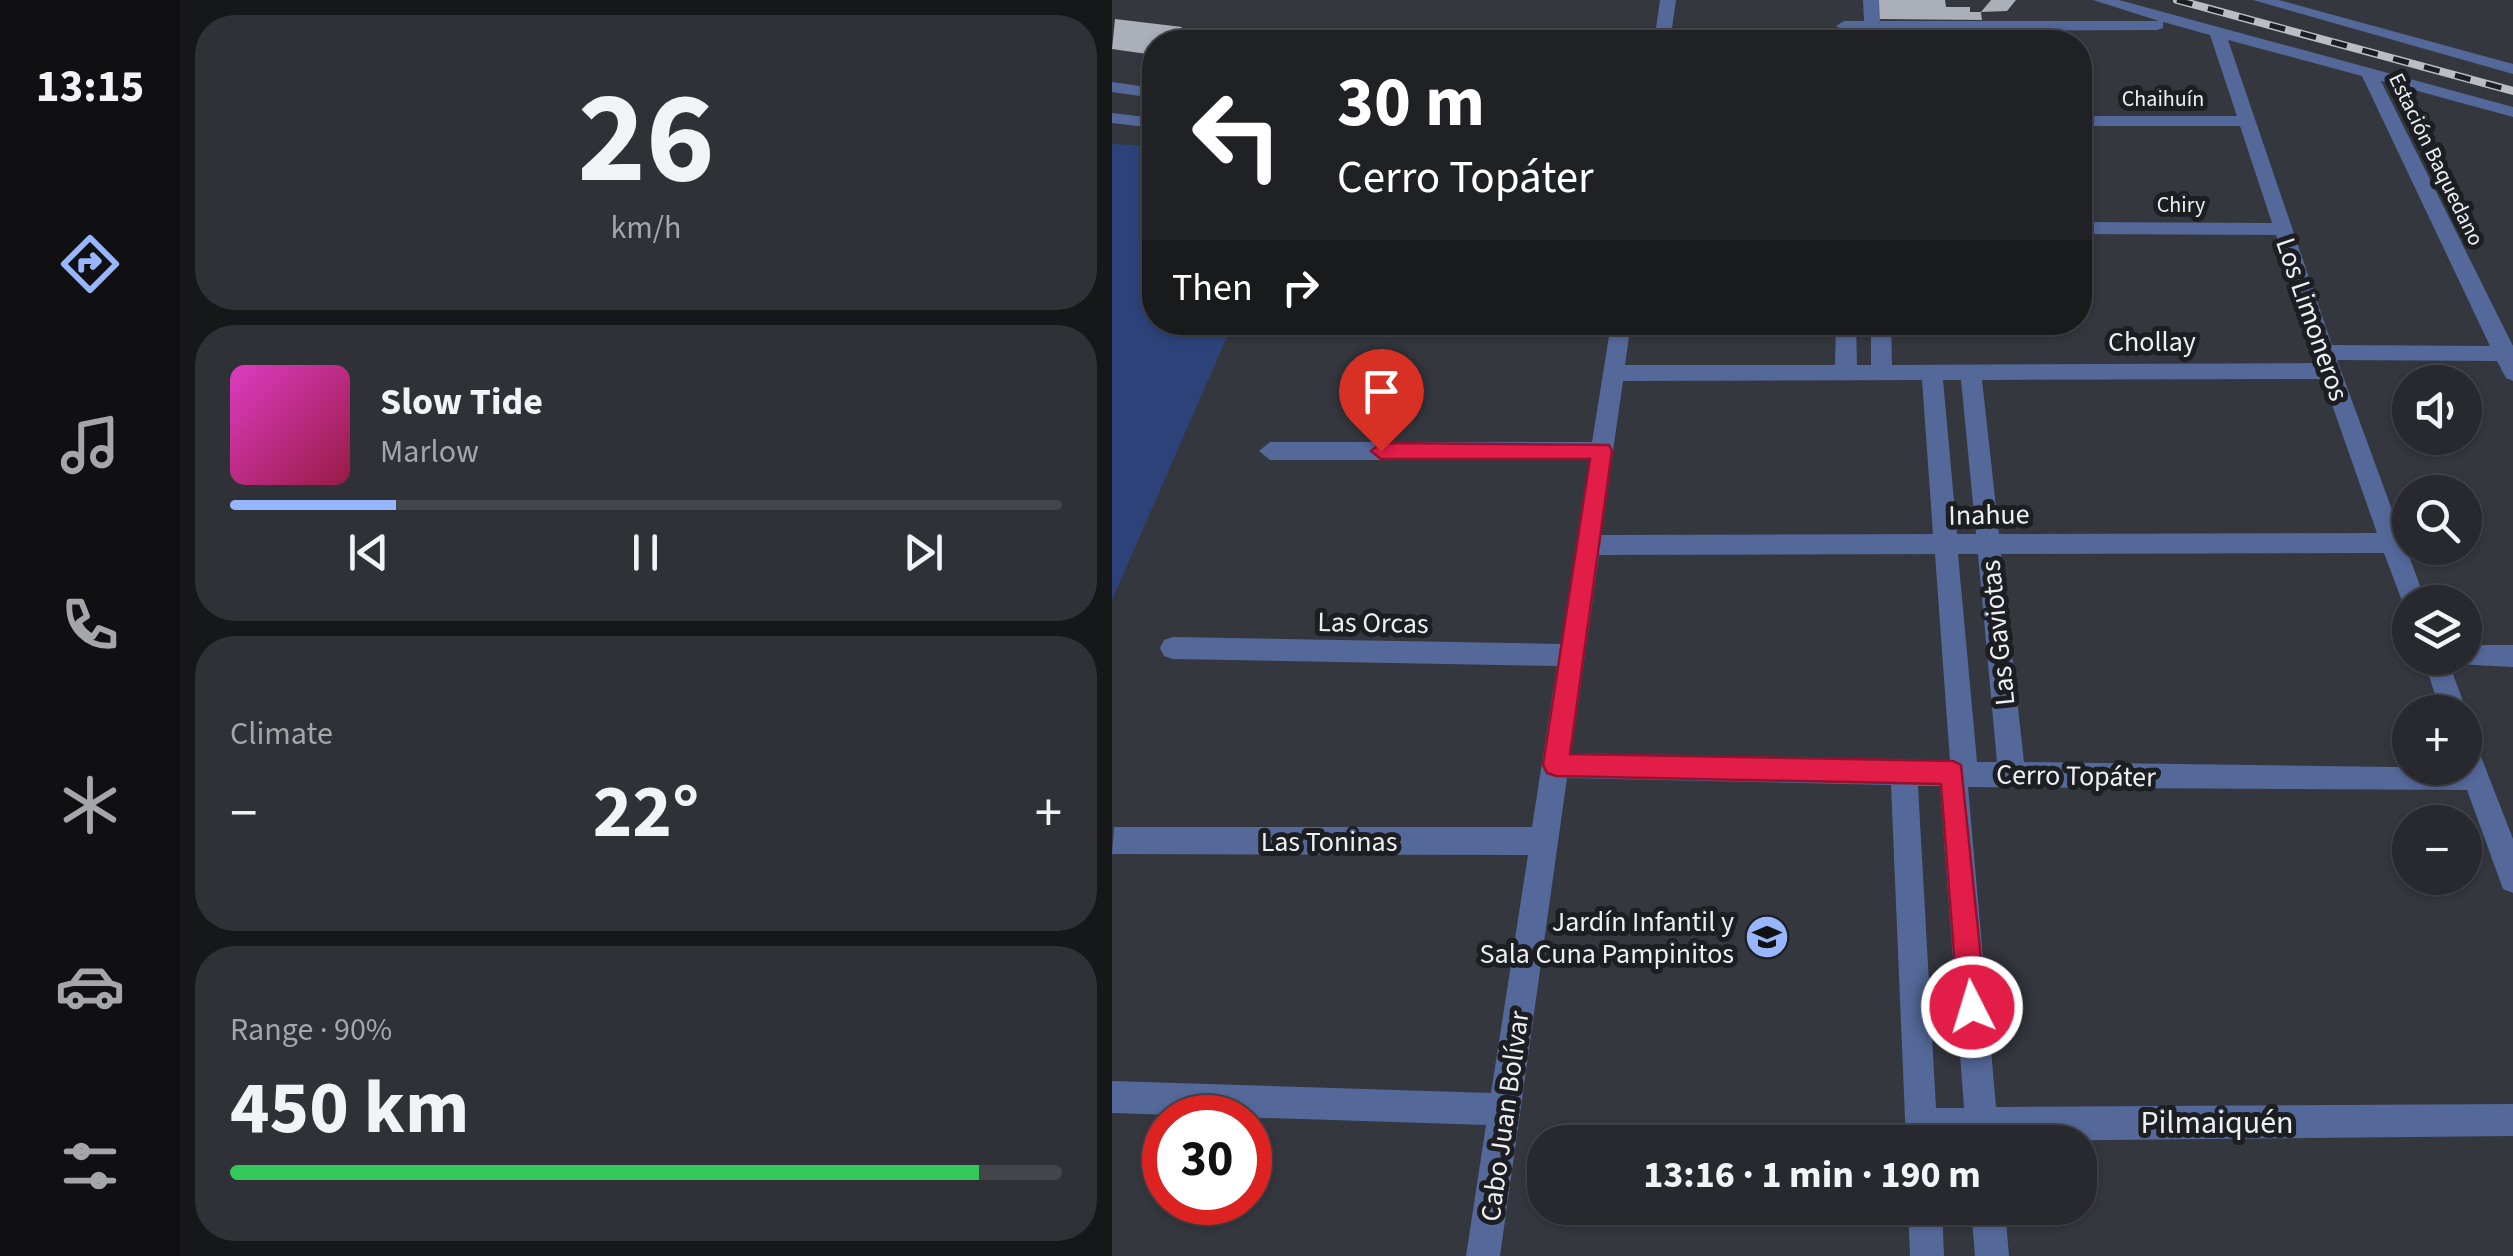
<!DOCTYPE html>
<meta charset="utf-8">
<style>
:root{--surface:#27292e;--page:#2f3136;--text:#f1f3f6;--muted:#a4a6aa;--line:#43454a;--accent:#97b6fd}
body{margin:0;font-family:"Source Sans 3",sans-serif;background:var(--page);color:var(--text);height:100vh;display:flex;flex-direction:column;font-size:38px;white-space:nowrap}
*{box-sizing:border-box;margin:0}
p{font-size:32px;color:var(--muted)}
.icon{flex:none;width:55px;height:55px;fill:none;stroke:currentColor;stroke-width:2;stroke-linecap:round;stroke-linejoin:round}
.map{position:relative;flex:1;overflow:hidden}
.sheet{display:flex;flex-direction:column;gap:15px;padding:15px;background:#151719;width:932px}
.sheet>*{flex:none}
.guide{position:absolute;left:30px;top:30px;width:950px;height:305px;border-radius:40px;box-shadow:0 2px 8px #0004,0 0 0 2px var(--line);background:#202124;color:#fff;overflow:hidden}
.buttons{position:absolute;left:1280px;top:365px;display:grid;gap:20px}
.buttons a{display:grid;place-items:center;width:90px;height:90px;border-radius:50%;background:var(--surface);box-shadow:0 2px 8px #0004,0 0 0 2px var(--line);font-size:50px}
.speed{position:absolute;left:30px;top:1095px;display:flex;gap:20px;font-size:50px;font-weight:700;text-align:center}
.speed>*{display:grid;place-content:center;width:130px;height:130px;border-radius:50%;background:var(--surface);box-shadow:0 2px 8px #0004,0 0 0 2px var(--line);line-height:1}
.speed .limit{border:15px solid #d22;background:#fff;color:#111}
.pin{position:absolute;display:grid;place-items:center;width:85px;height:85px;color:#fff;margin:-102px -42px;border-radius:50% 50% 50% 0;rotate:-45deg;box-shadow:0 0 10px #0007}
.pin .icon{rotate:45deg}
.me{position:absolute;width:110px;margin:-55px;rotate:355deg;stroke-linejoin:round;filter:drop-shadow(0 0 8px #0008)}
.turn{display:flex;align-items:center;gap:35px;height:210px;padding:0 30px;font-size:45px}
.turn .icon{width:130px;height:130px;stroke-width:2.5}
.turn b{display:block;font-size:70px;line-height:85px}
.then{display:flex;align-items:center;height:95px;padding:0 30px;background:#0003;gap:20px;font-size:38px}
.big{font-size:75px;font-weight:700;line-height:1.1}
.sheet .card{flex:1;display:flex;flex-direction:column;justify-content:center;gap:15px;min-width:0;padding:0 35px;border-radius:40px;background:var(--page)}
.sheet .dial{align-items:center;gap:0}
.dial b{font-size:130px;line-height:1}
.song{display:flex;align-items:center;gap:30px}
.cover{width:120px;height:120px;border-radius:15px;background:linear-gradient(135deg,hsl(310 70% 55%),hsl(340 70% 35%))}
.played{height:10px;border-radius:5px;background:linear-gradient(90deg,var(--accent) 20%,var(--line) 20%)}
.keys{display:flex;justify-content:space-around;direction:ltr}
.heat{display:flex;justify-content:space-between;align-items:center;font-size:55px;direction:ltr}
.charge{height:15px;border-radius:8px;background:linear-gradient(90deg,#34c759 90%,var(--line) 0)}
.trip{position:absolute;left:415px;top:1125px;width:570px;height:100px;border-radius:40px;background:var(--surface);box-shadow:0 2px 8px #0004,0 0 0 2px var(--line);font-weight:700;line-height:100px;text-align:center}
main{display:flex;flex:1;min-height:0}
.menu{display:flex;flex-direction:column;width:180px;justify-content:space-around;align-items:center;background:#101012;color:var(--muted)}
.menu .icon{width:70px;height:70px}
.menu .on{color:var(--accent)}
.menu b{font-size:45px;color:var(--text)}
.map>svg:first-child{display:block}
</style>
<main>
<nav class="menu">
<b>13:15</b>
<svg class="icon on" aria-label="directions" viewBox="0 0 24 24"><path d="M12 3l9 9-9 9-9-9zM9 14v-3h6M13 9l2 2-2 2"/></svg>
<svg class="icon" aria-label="music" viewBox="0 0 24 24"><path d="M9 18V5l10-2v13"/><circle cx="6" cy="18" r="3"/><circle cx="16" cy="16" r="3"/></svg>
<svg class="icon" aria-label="phone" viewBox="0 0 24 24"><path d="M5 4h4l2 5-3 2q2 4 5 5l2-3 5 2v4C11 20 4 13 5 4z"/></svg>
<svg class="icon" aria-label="climate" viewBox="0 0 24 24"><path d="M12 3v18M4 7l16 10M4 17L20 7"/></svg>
<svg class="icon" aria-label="car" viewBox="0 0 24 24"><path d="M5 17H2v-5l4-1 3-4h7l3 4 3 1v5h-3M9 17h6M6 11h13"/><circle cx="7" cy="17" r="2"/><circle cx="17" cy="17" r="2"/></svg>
<svg class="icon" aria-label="filters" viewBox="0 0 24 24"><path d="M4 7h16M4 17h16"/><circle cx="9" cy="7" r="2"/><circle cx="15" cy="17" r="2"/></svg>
</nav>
<section class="sheet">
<div class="card dial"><b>26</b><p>km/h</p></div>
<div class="card">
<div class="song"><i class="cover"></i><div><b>Slow Tide</b><p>Marlow</p></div></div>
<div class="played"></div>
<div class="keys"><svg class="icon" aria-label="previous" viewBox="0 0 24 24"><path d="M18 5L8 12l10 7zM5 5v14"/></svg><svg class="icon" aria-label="pause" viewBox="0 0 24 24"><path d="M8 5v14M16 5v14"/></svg><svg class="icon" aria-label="next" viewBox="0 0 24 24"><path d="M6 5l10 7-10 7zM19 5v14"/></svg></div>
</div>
<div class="card"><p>Climate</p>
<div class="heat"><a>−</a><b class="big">22°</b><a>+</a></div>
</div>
<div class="card"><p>Range · 90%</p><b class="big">450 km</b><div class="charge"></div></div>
</section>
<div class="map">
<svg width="1401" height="1256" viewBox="0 0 1401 1256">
<rect width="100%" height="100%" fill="#34373e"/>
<path fill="#2d4279" d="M0,144L42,146V322L121,323L0,600Z"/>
<path fill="#abafb8" d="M766,0H833L834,7H858V12H869L879,0H904L895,11L869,12L870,20L766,19Z
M3,19L70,27L64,34L95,38L101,32L168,42H42V55L0,49Z"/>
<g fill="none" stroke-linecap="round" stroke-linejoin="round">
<path fill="#546899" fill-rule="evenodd" d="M548,0H564L558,42H542Z
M751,0H767L768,21H1047L981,0H1007L1401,107V117L1269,81L1401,346V381L1394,378L1385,361L1225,360L1314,602H1298V611L1293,609L1272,553L889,554L912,762L1352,768V733L1361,736L1401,839V893L1391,889L1355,790L856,787L884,1107L1401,1104V1136L794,1142L779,785L455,778L388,1256H354L374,1125L0,1113V1081L379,1093L416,855L0,854L2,827H420L445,666L61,659L52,656L48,648L52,640L61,637L449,644L477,460H158L147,451L158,442H480L497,336L189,334L182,332L181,322H519L513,365H723L724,322H744L745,365H759V322H779L780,365L1206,363L1164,235L968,234V222L1160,223L1128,126H968V116H1125L1098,35L1051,22V28L1045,30L769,31V42H753L752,31H732L724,26L732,21H752ZM1116,40L1250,76L1378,346L1220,345ZM1211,379L1265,533L887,534L870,380ZM810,380L821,534L489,535L511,381ZM831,380H849L864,534H845ZM823,554L838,761L459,753L487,555ZM846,554H866L885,762H865ZM806,786H828L852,1108H824Z
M1141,0H1167L1401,64V74Z
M0,82L42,88V98L0,92Z
M0,113L42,118V128L0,123Z
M1352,645H1401V667L1343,664L1340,658H1352Z
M1311,658H1335L1355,712L1352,718V712H1329Z
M796,1208H830L832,1256H798Z
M859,1208H893L897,1256H863Z"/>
<g stroke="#bcbec4" stroke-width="8">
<path id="rail" d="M1065,0L1401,91"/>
</g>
<use href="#rail" stroke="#1d1e22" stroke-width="5" stroke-dasharray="16" stroke-linecap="butt"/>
</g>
<path fill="#e11d48" stroke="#92132f" stroke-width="2.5" d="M269,443L497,445L500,451L458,754L841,761L849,765L874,1007L870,1017L860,1021L850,1017L846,1007L829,784L444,776L435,773L431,765L478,459H269L259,451Z"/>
<defs>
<g id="school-disc" transform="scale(2.25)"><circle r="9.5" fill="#97b6fd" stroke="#1d1e22"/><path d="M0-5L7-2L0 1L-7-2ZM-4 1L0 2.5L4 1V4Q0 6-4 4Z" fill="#111"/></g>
</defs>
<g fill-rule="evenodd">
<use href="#school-disc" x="655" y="937"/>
</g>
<g text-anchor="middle" stroke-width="10" stroke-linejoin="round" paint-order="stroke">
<g font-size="22" fill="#edeff4" stroke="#1d1e22">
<text x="1051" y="106">Chaihuín</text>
<text transform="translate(1325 159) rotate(64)" y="8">Estación Baquedano</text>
<text x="1069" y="212">Chiry</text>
</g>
<g font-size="28" fill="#edeff4" stroke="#1d1e22">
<text transform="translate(1201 319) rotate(71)" y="10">Los Limoneros</text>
<text x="1040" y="351">Chollay</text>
<text transform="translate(877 514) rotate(-1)" y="10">Inahue</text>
<text transform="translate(261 622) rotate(1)" y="10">Las Orcas</text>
<text transform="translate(885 633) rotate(-96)" y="10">Las Gaviotas</text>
<text transform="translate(964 775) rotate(1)" y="10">Cerro Topáter</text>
<text x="217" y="851">Las Toninas</text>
<text transform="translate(392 1116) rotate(-82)" y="10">Cabo Juan Bolívar</text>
</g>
<g font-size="28" fill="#edeff4" stroke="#1d1e22" text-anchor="end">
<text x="622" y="931">Jardín Infantil y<tspan x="622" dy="32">Sala Cuna Pampinitos</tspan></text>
</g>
<g font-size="32" fill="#edeff4" stroke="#1d1e22">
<text x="1105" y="1133">Pilmaiquén</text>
</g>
</g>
</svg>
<div class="buttons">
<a><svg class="icon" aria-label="sound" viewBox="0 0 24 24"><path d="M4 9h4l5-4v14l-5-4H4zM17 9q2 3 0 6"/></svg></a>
<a><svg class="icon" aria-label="search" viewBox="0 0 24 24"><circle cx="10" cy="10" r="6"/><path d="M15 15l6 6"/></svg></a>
<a><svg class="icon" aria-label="layers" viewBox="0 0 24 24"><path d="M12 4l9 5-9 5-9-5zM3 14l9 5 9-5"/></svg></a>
<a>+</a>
<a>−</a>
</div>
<div class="speed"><div class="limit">30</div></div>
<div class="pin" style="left:269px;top:451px;background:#d93025"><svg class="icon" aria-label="arrive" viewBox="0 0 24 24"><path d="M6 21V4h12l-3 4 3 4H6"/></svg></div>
<svg class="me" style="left:860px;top:1007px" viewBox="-20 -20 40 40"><circle r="17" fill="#e11d48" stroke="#fff" stroke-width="3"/><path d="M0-11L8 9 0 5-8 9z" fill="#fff"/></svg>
<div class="trip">13:16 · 1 min · 190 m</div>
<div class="guide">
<div class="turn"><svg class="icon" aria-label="left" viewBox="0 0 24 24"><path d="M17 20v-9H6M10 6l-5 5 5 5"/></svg><div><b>30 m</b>Cerro Topáter</div></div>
<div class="then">Then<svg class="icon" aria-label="right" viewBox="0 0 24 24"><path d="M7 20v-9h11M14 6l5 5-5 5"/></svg></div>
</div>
</div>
</main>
